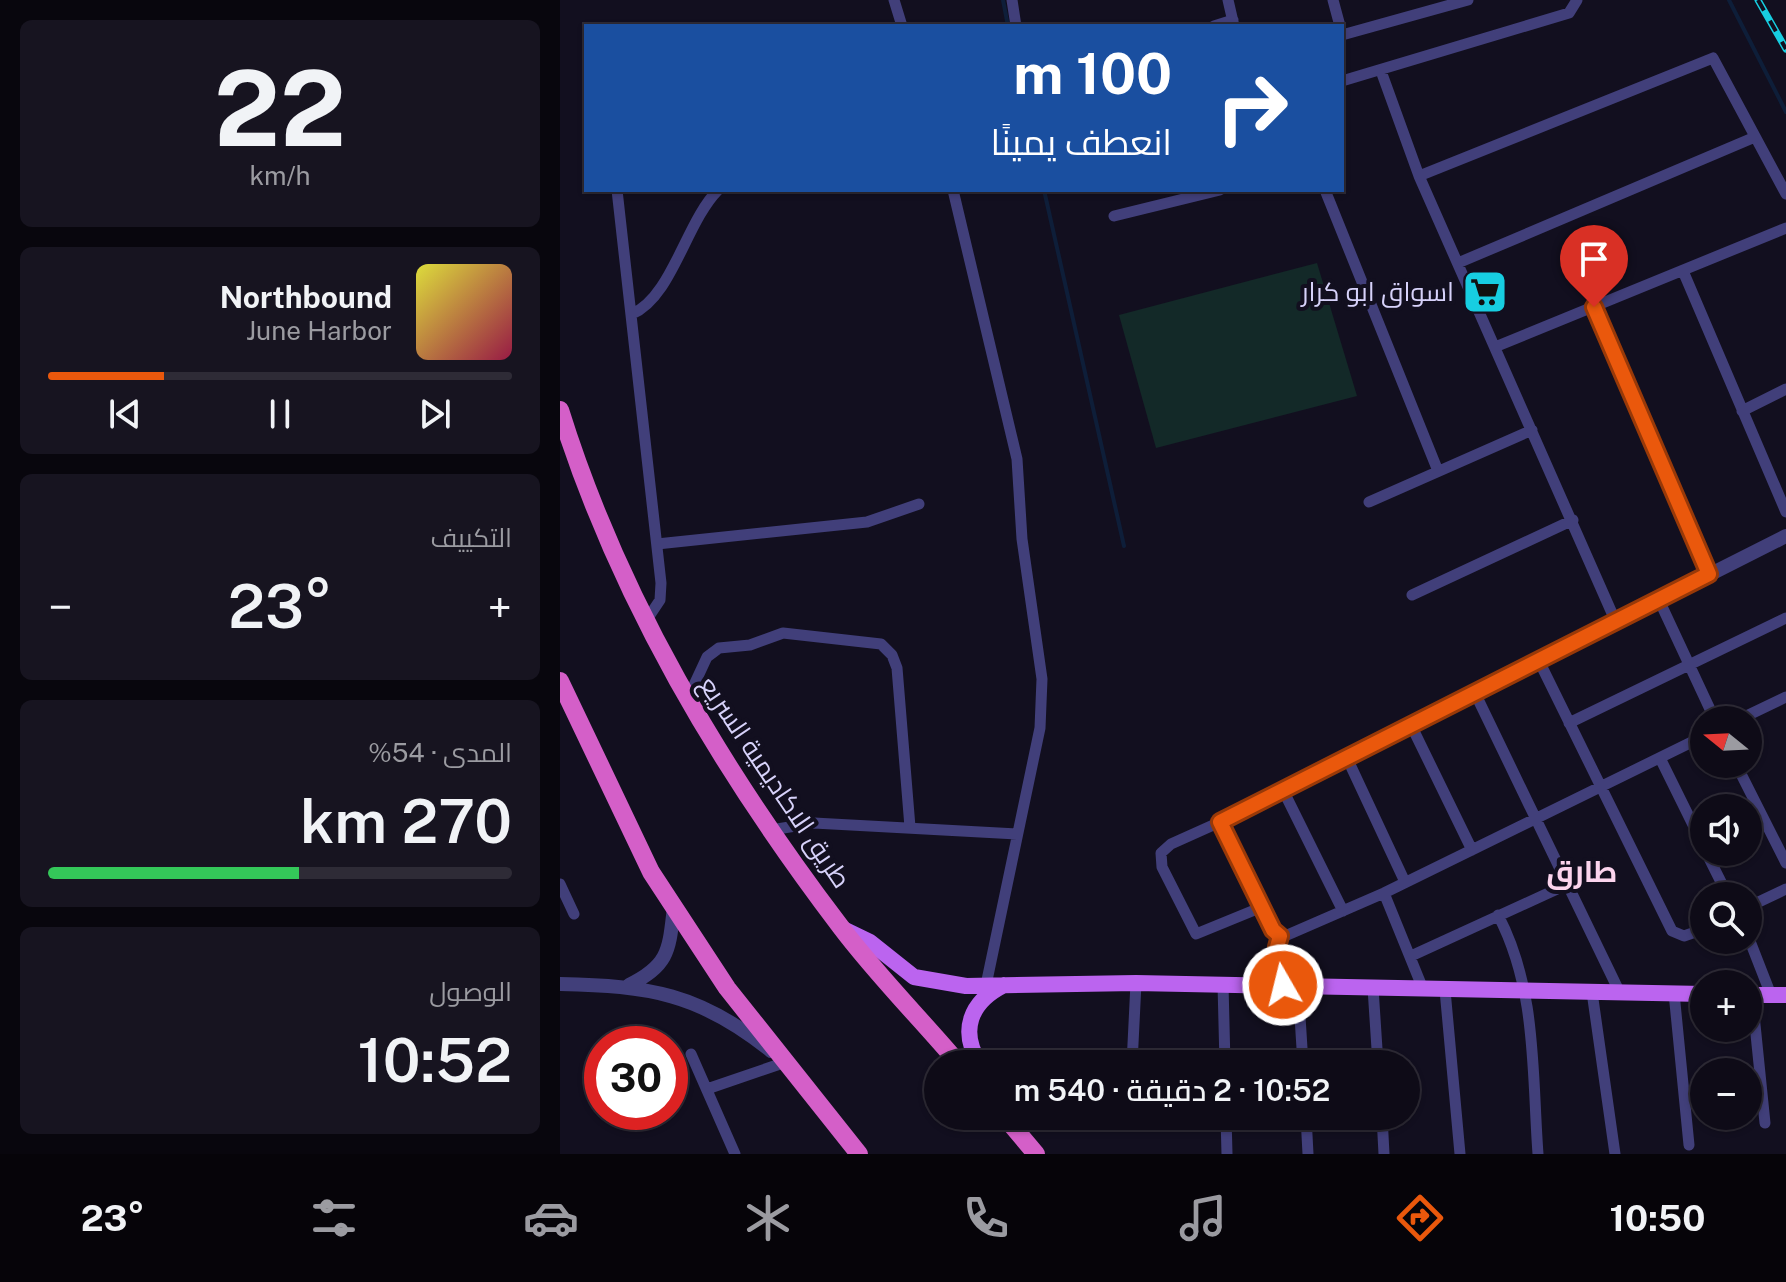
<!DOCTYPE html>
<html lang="ar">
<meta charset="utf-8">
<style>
:root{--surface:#0e0b17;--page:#171420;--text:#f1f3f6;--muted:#9b9ba1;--line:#2e2b36;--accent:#ea580c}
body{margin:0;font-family:"Public Sans",Cairo,sans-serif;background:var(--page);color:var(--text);direction:rtl;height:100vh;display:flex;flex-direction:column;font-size:30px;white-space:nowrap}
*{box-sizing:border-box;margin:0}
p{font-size:26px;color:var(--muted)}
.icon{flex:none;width:44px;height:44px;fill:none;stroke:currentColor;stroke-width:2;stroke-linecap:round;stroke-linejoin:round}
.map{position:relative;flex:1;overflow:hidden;direction:ltr}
.side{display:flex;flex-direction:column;gap:20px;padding:20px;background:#08060d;width:560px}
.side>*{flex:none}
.top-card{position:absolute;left:24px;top:24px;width:760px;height:168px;border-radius:0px;box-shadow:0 2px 6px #0004,0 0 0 2px var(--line);direction:rtl;background:#1a4fa0;color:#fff;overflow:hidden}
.needle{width:52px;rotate:288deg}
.tools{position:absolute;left:1130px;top:706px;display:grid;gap:16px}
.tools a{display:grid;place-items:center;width:72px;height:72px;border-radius:50%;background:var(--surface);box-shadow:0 2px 6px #0004,0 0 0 2px var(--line);font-size:40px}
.speed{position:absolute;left:24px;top:1026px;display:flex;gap:16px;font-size:40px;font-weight:700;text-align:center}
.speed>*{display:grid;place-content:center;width:104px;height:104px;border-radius:50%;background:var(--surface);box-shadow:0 2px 6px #0004,0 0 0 2px var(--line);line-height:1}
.speed .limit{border:12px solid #d22;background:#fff;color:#111}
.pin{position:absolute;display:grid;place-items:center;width:68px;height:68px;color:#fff;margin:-82px -34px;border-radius:50% 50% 50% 0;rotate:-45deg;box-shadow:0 0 8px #0007}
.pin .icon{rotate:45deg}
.me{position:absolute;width:88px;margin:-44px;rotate:352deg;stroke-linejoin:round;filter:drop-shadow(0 0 6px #0008)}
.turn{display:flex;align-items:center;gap:28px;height:168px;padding:0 40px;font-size:36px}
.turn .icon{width:104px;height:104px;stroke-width:2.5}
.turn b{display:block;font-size:56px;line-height:68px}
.big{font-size:60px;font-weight:600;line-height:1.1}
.side .tile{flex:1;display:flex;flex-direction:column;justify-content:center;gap:12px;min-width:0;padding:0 28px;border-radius:12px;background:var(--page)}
.side .dial{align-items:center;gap:0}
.dial b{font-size:104px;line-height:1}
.song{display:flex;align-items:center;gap:24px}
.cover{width:96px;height:96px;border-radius:12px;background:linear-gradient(135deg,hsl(60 70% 55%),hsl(340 70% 35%))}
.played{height:8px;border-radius:4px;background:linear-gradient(90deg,var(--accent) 25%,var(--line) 25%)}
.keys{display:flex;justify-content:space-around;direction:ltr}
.heat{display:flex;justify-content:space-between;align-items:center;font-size:44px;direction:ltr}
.charge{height:12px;border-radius:6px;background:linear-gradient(90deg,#34c759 54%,var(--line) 0)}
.trip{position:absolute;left:364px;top:1050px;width:496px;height:80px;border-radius:40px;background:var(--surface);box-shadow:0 2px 6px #0004,0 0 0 2px var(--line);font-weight:600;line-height:80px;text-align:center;direction:rtl}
.menu{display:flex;height:128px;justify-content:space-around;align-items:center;background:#060409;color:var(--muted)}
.menu .icon{width:56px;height:56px}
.menu .on{color:var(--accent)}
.menu b{font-size:36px;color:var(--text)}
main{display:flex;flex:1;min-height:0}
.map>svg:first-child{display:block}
</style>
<main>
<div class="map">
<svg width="1226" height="1154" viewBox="0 0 1226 1154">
<rect width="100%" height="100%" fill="#120f1f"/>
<path fill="#132928" d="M757,263L797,396L596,448L559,315Z"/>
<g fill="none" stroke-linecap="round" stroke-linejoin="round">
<path stroke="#0e1e39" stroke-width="4" d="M443,0L448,26
M1169,0L1226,112
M484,190L564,546"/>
<path stroke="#413f7a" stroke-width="11" d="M334,0L342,26
M452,0L456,26
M668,0L674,26
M773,0L780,26
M654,26L673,20
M782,35L908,0
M821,71L859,176L1055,620
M782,81L1009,13L1017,0
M859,176L1153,58L1226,194
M57,190L101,583L100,600L86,621
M393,190L457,459L462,539L482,679L480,728L426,985
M765,190L878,471
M554,216L660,190
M898,263L1195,137
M1123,271L1226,512
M1034,307L1149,574
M72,314C112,297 126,222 158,190
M935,347L1226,228
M1182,411L1226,389
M809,502L972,430
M97,544L307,522L359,504
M852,595L1013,520
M1099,600L1155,720
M979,661L1112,931L1124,936L1144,929
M915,693L1060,993
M127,700L147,657L159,648L190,645L223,633L321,644L332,655L337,668L350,827
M1178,720L1226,697
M1009,723L1226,618
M851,725L912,850
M787,758L845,882
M1100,758L1144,847
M1176,764L1226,863
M723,790L783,911
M211,830L254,823L457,834
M1146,852L1168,896
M0,884L14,914
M824,893L863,989
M702,907L636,934L602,867L601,853L611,844L660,822L713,930L725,936L824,893L1144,736
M1188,907L1226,889
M938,915C977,989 972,1073 978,1154
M720,936L717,947L723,985
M1188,936L1211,995
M851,956L1008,884
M663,984L665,1064
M738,985L743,1064
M813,988L818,1064
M885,990L900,1154
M1032,992L1055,1154
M1114,993L1129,1145
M1192,995L1205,1123
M131,1054L175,1154
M572,1064L576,983
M147,1089L223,1063
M666,1116L667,1154
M746,1116L748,1154
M822,1116L824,1154"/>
<path stroke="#413f7a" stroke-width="14" d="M660,822L1226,536
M0,984C89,986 139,993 211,1051
M69,985C110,965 109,949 114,907"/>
<path stroke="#bb64ef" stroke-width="16" d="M281,928L310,942L354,977L406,986L576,983L1144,994
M1188,995H1226
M420,1064C399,1031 410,1002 444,985"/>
<path stroke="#d45fc8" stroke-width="18" d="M0,410C59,599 161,769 280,926C316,974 360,1018 399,1064
M0,681L91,872L167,988L299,1154
M444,1116L476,1154"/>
<g stroke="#17cee1" stroke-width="7">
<path id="rail" d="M1198,0L1226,49"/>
</g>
<use href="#rail" stroke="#120f1f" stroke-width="4" stroke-dasharray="12" stroke-linecap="butt"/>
</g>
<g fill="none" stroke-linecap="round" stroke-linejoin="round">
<g stroke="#983908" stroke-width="20">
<path id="route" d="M723,985L717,947L720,936L713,930L660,822L1149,574L1034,307"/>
</g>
<use href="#route" stroke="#ea580c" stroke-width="14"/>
</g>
<defs>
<g id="supermarket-square" transform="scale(2.3)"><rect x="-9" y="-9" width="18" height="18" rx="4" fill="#17cee1" stroke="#120f1f"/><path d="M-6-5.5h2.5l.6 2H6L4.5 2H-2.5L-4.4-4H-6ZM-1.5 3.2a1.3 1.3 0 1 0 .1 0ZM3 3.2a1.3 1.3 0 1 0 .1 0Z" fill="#111"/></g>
</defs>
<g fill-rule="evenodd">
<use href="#supermarket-square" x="925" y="292"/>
</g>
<g text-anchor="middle" stroke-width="8" stroke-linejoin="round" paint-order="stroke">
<g font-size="26" fill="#d7d2fa" stroke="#120f1f" text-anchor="end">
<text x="894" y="301">اسواق ابو كرار</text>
</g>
<g font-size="26" fill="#d7d2fa" stroke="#120f1f">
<text transform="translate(215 782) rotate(56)" y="9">طريق الاكاديمية السريع</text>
</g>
<g font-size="30" font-weight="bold" fill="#fbd4ed" stroke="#120f1f">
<text x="1022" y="882">طارق</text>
</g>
</g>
</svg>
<div class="tools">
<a><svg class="needle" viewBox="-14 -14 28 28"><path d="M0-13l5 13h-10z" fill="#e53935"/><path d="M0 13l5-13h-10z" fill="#9b9ba1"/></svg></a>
<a><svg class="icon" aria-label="sound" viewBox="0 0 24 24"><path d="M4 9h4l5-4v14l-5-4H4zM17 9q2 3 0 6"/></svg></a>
<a><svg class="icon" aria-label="search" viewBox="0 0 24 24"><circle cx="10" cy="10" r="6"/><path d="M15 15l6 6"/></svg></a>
<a>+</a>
<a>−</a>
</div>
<div class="speed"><div class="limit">30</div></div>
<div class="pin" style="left:1034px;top:307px;background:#d93025"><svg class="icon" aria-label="arrive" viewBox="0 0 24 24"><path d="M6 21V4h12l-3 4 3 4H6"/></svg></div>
<svg class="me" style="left:723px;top:985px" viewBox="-20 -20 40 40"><circle r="17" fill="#ea580c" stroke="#fff" stroke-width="3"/><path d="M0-11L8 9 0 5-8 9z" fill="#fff"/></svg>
<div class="trip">10:52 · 2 دقيقة · 540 m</div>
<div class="top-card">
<div class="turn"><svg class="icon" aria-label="right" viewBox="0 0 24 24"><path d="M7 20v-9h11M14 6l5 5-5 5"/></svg><div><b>100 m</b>انعطف يمينًا</div></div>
</div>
</div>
<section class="side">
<div class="tile dial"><b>22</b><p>km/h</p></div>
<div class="tile">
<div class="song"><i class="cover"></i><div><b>Northbound</b><p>June Harbor</p></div></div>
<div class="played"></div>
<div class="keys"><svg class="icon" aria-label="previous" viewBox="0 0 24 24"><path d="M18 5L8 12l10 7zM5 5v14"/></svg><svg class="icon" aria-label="pause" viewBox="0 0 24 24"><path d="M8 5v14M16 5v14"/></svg><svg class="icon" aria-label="next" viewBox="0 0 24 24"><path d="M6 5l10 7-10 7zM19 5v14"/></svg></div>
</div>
<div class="tile"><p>التكييف</p>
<div class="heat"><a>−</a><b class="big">23°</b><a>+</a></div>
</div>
<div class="tile"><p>المدى · 54%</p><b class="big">270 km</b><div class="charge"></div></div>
<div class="tile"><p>الوصول</p><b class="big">10:52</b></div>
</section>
</main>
<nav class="menu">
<b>10:50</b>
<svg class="icon on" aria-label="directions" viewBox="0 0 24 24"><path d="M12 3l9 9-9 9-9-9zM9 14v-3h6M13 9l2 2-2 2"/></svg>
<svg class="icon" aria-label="music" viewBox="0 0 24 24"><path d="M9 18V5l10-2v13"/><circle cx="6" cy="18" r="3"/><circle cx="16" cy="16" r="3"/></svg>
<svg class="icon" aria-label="phone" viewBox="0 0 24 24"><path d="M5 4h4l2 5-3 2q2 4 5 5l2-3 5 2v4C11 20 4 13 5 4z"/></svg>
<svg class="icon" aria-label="climate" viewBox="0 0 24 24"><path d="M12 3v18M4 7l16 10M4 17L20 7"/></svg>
<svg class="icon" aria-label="car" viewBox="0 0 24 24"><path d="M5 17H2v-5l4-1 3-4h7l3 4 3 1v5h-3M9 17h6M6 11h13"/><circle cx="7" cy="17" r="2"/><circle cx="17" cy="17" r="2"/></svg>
<svg class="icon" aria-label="filters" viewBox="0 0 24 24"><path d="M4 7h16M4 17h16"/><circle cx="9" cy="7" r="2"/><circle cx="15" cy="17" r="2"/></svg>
<b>23°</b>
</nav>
